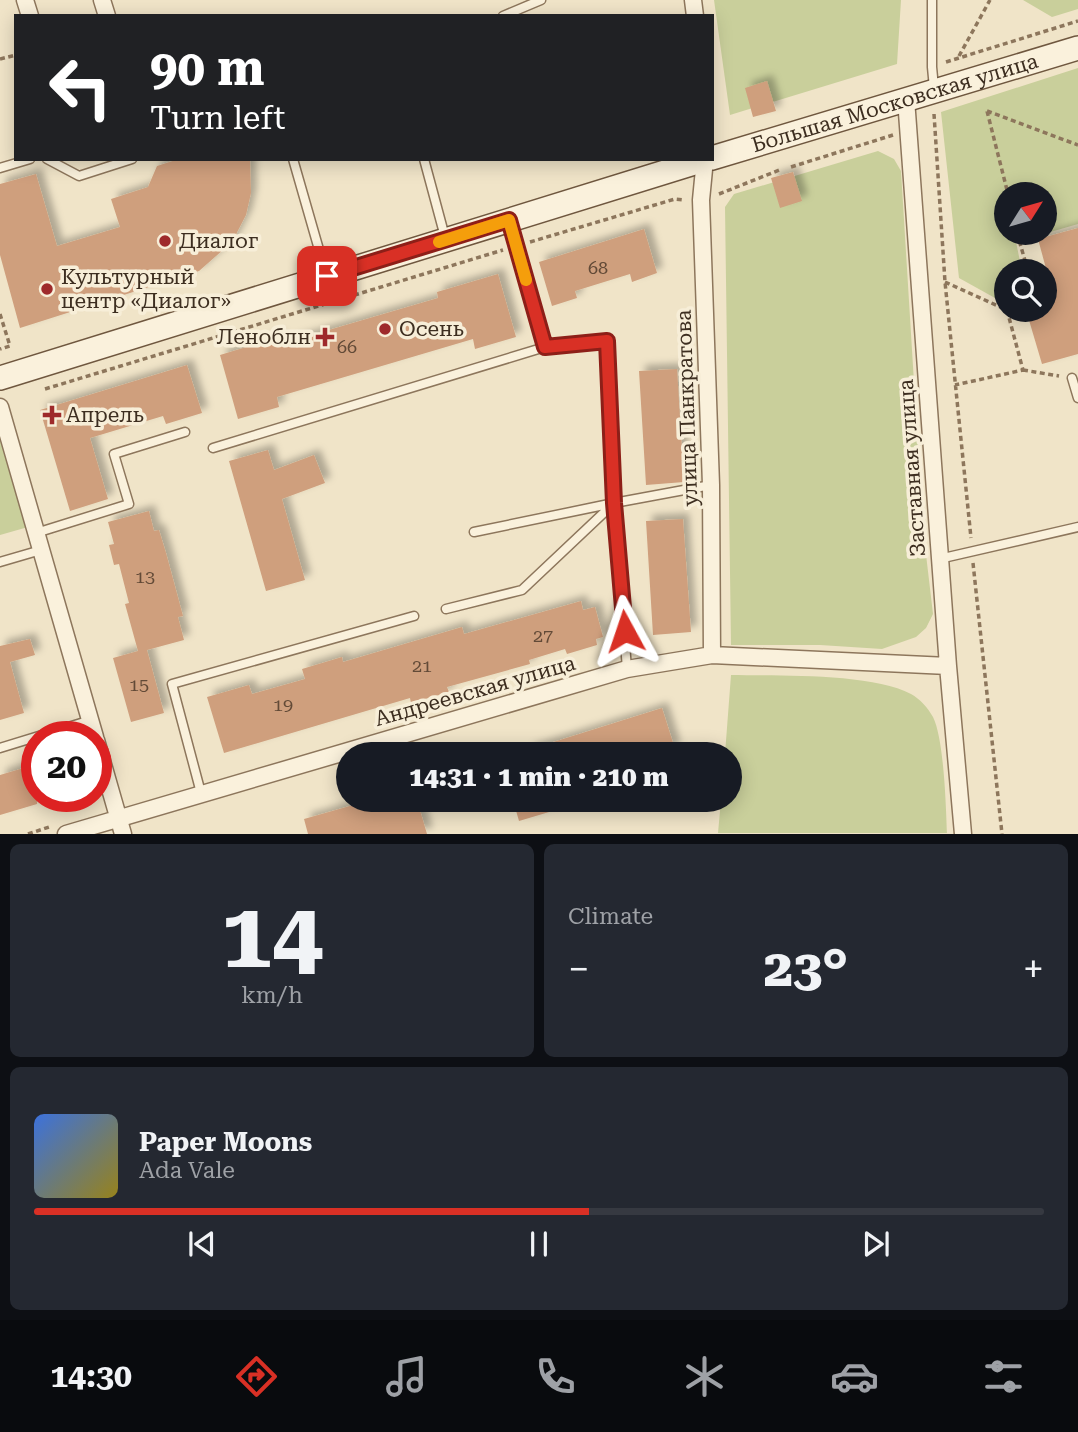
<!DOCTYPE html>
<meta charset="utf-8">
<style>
:root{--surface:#171b24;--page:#242831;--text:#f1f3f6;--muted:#9ea1a6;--line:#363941;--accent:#d93025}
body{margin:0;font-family:"Roboto Serif",serif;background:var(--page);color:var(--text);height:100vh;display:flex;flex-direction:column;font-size:26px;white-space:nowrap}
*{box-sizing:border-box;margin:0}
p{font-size:23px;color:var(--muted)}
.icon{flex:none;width:38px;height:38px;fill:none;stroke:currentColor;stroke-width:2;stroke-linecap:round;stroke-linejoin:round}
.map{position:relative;height:834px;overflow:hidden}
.panel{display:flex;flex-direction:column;gap:10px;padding:10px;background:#0d0f14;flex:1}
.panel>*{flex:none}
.hud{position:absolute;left:14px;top:14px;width:700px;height:147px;border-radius:0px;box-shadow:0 4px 18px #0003;background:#202124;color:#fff;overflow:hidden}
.needle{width:46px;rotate:53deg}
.buttons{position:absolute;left:994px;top:182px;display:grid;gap:14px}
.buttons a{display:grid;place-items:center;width:63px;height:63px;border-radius:50%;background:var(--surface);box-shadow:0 4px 18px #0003;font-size:35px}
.speed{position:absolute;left:21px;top:721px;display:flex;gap:14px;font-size:35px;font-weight:700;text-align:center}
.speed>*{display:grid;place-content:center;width:91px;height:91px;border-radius:50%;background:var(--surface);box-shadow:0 4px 18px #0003;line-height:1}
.speed .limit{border:10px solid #d22;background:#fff;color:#111}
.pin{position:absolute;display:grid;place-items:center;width:60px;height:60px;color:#fff;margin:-30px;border-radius:14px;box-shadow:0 4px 10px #0006}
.me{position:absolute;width:77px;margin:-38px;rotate:355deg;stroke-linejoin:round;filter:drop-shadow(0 0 5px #0008)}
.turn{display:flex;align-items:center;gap:24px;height:147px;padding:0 21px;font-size:32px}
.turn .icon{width:91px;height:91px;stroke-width:2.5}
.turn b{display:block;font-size:49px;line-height:60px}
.big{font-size:52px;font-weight:800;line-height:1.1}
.panel .widget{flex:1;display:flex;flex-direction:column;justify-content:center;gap:10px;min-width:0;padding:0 24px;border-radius:10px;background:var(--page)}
.panel .dial{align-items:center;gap:0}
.dial b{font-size:91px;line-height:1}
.song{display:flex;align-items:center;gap:21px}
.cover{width:84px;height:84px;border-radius:10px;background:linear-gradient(135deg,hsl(220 70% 55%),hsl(50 70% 35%))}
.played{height:7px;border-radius:4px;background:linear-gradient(90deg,var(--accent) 55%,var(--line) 55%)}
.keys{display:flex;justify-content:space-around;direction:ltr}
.heat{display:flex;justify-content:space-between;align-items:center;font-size:38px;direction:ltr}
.panel .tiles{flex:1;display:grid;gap:10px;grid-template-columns:1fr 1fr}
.widget:last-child{grid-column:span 2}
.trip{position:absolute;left:336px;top:742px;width:406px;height:70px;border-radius:35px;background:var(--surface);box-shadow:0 4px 18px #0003;font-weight:800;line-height:70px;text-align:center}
.tab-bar{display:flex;height:112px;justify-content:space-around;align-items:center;background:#090b0e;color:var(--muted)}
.tab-bar .icon{width:49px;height:49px}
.tab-bar .selected{color:var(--accent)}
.tab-bar b{font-size:32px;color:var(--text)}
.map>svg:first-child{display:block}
</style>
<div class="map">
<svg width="1078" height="834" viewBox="0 0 1078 834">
<defs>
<filter id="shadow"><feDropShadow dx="6" dy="-6" stdDeviation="3.5" flood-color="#0004"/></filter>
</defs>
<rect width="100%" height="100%" fill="#f0e4c8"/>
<path fill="#c9cf9b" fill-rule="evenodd" d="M714,0H901L897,64L730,115Z
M1023,0H1078V9L1052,17Z
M1078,68V224L1016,242L1022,271H1006V301L1004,303L959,278L941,112ZM1006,194H1045V233H1006Z
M878,151L894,159L901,171L923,529L933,614L926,628L916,637L882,649L820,645H731L725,207L734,194Z
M0,433L28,527L0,535Z
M731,675C777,676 872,673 911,694C920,699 928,708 933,717C944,739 946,807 947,833H718L721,800H730V754H725Z"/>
<path fill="#cf9f7d" filter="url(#shadow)" d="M767,81L776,111L753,117L745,88Z
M179,159H250L251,193L246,215L232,242L199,271L20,328L0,255V184L36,174L57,246L120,227L111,199L148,187L157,166Z
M793,172L802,201L780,208L771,178Z
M1078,228V354L1042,364L1026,310H1045V300L1054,298L1038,239Z
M644,229L657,273L632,282L630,274L575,291L577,298L552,306L539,262Z
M498,274L516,337L475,349L473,339L277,397L279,407L238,419L220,355L279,337L281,344L438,298L437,292Z
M187,365L202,413L166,424L163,416L90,438L108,499L70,511L40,410Z
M677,369L684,482L646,485L639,371Z
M268,450L274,470L314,455L325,483L282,499L305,580L266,591L229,461Z
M149,511L154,531L159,530L166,553L183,616L178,617L184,640L147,650L164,713L131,722L113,658L138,651L125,604L129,603L119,564L114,565L109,545L114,544L108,522Z
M683,519L691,632L653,635L646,521Z
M581,601L583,610L595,607L603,637L596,639L597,645L567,654L565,649L529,660L530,664L447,687L449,692L411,703L410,698L224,753L207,697L249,685L252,694L305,679L302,669L342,657L343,662L462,627L464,634Z
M30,639L35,655L10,662L24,713L0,720V646Z
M662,708L675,749L657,754H529L528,750Z
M37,764V804L0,815V775Z
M371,800H417L427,834H308L304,819Z
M513,800H576V804L519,821Z"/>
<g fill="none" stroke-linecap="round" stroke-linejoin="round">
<g stroke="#8d765c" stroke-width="11">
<path id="service" d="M932,0V67L934,88
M503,16L541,0
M47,159L79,176L132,159
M293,159L326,274
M424,159L445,237
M0,168L30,159
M510,224L545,347L607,341L614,503L627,669
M1072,378L1078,398
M213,448L545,347
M474,532L614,503L711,485
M36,533L129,504L114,454L185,432
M939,559L1078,527
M0,562L41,550
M446,609L522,590L612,505
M0,748L91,720
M201,793L172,684L414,616"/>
</g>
<g stroke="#8d765c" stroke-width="19">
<path id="minor" d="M25,0L30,16
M102,0L107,16
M693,0L695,16
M906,99L948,666L963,834
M705,159L701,200L711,485L712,655
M0,407L95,737
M96,740L123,834
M66,834L627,669L712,655L948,666"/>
</g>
<g stroke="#6f573f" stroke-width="26">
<g id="secondary">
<path id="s1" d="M712,158L1078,48"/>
<path d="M0,378L707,159"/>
</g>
</g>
<path stroke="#8d765c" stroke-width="3.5" stroke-dasharray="5 3.5" stroke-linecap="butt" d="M959,56L990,0
M0,59L16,55
M946,62L1078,21
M987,111L1078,145
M987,111L1008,194
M934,114L945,282L971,538
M791,167L893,135
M719,194L782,169
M1017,233L1028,271
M530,242L675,199L685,200
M945,282L1007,310L1023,370L955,385
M0,314L10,346L0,349
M1023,370L1059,376
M45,389L503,250
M973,563L1002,834
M28,834L49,827"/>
<use href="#service" stroke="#faf1dc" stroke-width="8"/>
<use href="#minor" stroke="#faf1dc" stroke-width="16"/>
<use href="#secondary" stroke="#faf1dc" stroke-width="23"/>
</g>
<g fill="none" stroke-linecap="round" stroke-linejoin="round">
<g stroke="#8d1f18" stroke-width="18">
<path id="route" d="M327,276L509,220L545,347L607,341L614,503L625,631"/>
</g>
<use href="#route" stroke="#d93025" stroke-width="12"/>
<path stroke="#f59e0b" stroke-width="12" d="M439,242L509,220L526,280"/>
</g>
<g fill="#9e2a2b" stroke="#f7eed8" stroke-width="2.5">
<circle cx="165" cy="241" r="7"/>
<circle cx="47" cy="289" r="7"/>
<circle cx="385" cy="329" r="7"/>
<path d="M321.5 326.5h7v7h7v7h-7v7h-7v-7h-7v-7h7z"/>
<path d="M48.5 404.5h7v7h7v7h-7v7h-7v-7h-7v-7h7z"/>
</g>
<g text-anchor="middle" stroke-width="7" stroke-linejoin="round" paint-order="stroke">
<g font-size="18" fill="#624a37">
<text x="598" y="274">68</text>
<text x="347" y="353">66</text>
<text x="145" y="583">13</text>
<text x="543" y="642">27</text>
<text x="422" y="672">21</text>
<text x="139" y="691">15</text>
<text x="283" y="711">19</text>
</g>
<g font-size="21" fill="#3d2e20" stroke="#f7eed8">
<text dy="7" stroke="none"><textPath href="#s1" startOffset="191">Большая Московская улица</textPath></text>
<text transform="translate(687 408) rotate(-92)" y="7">улица Панкратова</text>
<text transform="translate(912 468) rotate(-94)" y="7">Заставная улица</text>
<text transform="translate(475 691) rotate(-16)" y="7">Андреевская улица</text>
</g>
<g font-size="21" fill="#3d2e20" stroke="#f7eed8" text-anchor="start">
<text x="179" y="248">Диалог</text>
<text x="61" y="284">Культурный<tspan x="61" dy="24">центр «Диалог»</tspan></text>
<text x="399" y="336">Осень</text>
<text x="311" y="344" text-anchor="end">Леноблн</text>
<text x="66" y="422">Апрель</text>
</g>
</g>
</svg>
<div class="buttons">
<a><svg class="needle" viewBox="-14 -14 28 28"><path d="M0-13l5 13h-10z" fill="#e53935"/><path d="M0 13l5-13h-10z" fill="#9ea1a6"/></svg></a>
<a><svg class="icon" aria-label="search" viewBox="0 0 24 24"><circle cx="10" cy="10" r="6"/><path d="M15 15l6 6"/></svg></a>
</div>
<div class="speed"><div class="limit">20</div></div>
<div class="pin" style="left:327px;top:276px;background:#d93025"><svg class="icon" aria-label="arrive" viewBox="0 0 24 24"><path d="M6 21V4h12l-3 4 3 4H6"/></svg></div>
<svg class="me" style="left:625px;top:631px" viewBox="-20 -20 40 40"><path d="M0-17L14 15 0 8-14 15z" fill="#d93025" stroke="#fff" stroke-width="4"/></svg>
<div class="trip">14:31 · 1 min · 210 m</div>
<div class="hud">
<div class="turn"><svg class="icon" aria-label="left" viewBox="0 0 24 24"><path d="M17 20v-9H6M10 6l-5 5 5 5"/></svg><div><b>90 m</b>Turn left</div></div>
</div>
</div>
<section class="panel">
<div class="tiles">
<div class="widget dial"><b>14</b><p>km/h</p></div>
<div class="widget"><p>Climate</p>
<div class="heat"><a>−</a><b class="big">23°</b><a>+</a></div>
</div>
<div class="widget">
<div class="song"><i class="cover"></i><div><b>Paper Moons</b><p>Ada Vale</p></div></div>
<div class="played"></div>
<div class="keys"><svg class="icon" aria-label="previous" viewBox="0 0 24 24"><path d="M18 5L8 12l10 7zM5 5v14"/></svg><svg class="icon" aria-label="pause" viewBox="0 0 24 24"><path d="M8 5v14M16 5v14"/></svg><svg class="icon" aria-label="next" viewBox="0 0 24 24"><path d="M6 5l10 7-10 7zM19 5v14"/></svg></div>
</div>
</div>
</section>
<nav class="tab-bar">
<b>14:30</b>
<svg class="icon selected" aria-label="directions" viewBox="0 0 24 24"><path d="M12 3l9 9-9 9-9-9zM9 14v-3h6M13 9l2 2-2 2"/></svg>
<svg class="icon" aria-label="music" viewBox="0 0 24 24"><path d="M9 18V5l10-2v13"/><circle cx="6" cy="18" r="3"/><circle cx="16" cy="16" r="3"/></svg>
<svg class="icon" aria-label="phone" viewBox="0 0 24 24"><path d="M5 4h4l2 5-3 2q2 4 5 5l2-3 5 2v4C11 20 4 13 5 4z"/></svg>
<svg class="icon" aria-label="climate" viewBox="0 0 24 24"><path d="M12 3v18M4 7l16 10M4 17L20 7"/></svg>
<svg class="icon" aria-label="car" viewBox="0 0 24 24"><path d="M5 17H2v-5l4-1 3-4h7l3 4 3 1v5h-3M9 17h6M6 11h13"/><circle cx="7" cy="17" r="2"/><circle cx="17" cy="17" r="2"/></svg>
<svg class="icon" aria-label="filters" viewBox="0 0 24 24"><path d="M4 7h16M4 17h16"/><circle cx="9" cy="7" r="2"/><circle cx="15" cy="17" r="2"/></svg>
</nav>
